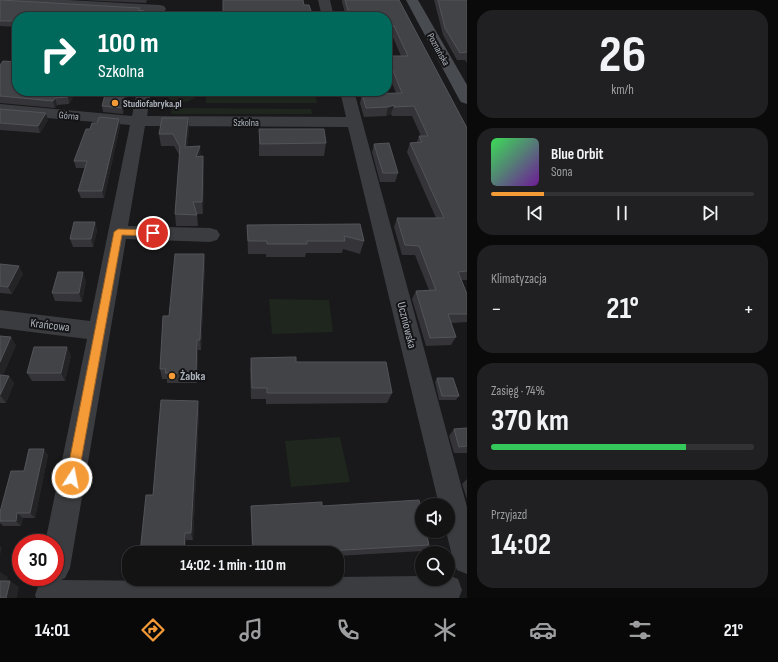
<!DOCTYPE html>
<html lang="pl">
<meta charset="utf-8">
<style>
:root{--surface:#131314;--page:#202022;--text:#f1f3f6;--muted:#9d9ea0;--line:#323234;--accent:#f49a37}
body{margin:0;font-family:"Sofia Sans Condensed",sans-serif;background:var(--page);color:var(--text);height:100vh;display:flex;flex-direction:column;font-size:15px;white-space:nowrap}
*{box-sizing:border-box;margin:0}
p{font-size:13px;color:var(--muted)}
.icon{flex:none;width:22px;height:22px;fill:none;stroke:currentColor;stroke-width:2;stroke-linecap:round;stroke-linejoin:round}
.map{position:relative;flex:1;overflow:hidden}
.sheet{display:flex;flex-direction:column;gap:10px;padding:10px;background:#0a0a0b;width:311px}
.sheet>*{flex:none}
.banner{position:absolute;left:12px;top:12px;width:380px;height:84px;border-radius:16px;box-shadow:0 1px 3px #0004,0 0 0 1px var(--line);background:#00695c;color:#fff;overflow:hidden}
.controls{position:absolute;left:415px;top:498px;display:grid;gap:8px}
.controls a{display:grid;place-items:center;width:40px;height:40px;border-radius:50%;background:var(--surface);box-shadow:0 1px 3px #0004,0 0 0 1px var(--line);font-size:20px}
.speed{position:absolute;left:12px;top:534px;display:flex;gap:8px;font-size:20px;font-weight:700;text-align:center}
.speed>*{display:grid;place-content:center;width:52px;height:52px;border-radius:50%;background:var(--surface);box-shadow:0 1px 3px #0004,0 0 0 1px var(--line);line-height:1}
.speed .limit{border:6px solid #d22;background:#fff;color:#111}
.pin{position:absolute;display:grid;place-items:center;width:34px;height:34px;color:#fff;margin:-17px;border:2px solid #fff;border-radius:50%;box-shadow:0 1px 4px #0007}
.me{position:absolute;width:44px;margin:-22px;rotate:11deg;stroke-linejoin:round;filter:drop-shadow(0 0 3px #0008)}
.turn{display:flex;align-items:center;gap:14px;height:84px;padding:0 20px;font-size:18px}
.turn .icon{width:52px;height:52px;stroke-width:2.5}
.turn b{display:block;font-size:28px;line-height:34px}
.big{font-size:30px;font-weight:700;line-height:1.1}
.sheet .card{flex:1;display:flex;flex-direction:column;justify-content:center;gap:6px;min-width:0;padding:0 14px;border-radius:16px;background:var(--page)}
.sheet .dial{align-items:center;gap:0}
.dial b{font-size:52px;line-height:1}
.song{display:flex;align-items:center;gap:12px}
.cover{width:48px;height:48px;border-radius:6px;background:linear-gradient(135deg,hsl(130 70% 55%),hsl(280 70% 35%))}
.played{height:4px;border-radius:2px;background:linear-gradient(90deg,var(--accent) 20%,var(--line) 20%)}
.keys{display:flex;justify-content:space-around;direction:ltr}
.heat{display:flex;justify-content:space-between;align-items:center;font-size:22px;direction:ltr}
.charge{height:6px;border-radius:3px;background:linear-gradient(90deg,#34c759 74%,var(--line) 0)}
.trip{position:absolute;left:122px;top:546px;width:222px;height:40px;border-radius:16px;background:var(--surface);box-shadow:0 1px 3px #0004,0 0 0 1px var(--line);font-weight:700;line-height:40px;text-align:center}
.tab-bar{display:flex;height:64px;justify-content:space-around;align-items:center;background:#080808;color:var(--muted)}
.tab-bar .icon{width:28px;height:28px}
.tab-bar .current{color:var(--accent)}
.tab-bar b{font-size:18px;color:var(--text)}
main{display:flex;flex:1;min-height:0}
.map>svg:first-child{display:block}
</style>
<main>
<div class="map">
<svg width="467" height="598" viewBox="0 0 467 598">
<rect width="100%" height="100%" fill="#19191b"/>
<path fill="#1e261e" d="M169,91H197L199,94C191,103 180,104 169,99L167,93Z
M206,91H315L317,103H206Z
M172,108L311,109L312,114H171Z
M269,299L329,300L333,332L272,334Z
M340,437L350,482L291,487L285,441Z"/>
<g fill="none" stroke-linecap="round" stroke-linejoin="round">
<path fill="#3a3c40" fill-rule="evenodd" d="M0,0H68L160,5L164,6L166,9L164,12L160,13L6,4L2,3Z
M318,0H330L334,17H322Z
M137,91H151L147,116L346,117L340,91H354L467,507V574L457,570L453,560L446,531H448V505H439L348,127L145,126L128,226L210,228L217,230L220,235L217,240L210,242L126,239L70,568L65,578L61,580L173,581L337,579V577L422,576V579H448V575L458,579L462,590L459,598H36L35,595L39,584L49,580L44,577H55V543H45L87,339L0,328V310L90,321L130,125L0,114V104L132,116Z"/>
<path fill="#484b50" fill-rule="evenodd" d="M406,0H418L467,85V104L461,102L459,99Z"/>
</g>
<path fill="#353539" d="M0,0L140,8V10L144,11L145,16V17H17V27L0,26Z
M82,0H147L146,3Z
M342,0H399L467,128V280H462L467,294V322L451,323L456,337L451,345L426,346L412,299L416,291L429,290L415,255H402L394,227L397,218H436L407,152L410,143L417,142L419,136H421L412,116H392L391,114L386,116L364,117L360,103L362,94L396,93L387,71V57L401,56L392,35H387V17H346L342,2Z
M434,0H467V63L465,60H457L443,35Z
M0,65L17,91H77L69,104L57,105L55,108L0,103Z
M128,91L123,114L103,112L102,106Z
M0,109L48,120L40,133L0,130Z
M188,118L189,130L187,147L201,156H203L204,168L203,214H197L198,226H176L175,214L180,156L174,146H161L159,134Z
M119,119L120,126L104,198H81L78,191L85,168H76L74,161L90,129L97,123Z
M259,129L326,143L324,156H259Z
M374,144L398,173L395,182H380L372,152Z
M95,222L97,231L93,247H73L70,239Z
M360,224L364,241L360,254L343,249L342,253H306L305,257H266V254H248L247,225Z
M204,254L205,266L201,350H198L197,383H167V379H162L160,369L169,316Z
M0,264L23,274L12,294L0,293Z
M86,281L82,302L55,301L52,293Z
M0,336L16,345L3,375L9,376L14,383L6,403H0Z
M71,355L65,381H32L27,373Z
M251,358L392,393L387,403L266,404V399H251L250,369Z
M437,378L459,396L456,400H439L435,382Z
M199,411L193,540H186L153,495Z
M467,428V453H454L449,436L454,429Z
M48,455L35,518H23L21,526H3L0,523V512L24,471Z
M467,479V499L462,484Z
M251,506H322L429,545L422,551L337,556V553H252L251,514Z"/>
<path fill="#242427" d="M144,11L145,17H143Z
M71,91H77L69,104L68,97Z
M125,91H128L123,114L122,108Z
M55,98L57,105L55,108L53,101Z
M394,105L391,114L386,116L388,107Z
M46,113L48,120L40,133L38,126Z
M188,118L189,130L186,158L185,147Z
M119,119L120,126L104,198L102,191Z
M200,146L201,158L196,157Z
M203,156L204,168L203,214L202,202Z
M95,222L97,231L93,247L91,239Z
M204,254L205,266L201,350L200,340Z
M19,266L23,274L12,294L8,287Z
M83,272L86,281L82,302L79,293Z
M11,337L16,345L1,380L0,379V362Z
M197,340L198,350L197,383L196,373Z
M67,347L71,355L65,381L61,373Z
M9,376L14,383L6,403L0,395Z
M198,401L199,411L193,540L191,533Z
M44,449L48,455L35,518L30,513Z
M17,513L23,518L21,526L16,521Z
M185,533L186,540V553H184Z
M0,546L2,548L0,555Z
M0,572L8,577L6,587L0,583Z
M10,581L19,587L17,598H6Z"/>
<path fill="#424347" stroke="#525459" d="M0,0L140,8L138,10L144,11L143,17H113V16L72,14L70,17H17V21H0Z
M223,0H303L304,5H309L313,17H223Z
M345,0H399L467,128V271L458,272L467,294V314H448L456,337L430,338L416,291L436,290L419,246L405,245L397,218H444L410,143L422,142L419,136H428L414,106L394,107V105L388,107L366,108L362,94L402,93L387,56H408L394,26H387V17H350Z
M438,0H467V52L460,53L445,28Z
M3,61L17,62V91H71L68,97L55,98L53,101L0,96V65Z
M106,91H125L122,108L102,106Z
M0,109L46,113L38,126L0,123Z
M99,117L119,119L102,191H78L87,161H74L86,129H90L92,123H97Z
M162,118H188L185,147L200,146L196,157L203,156L202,202H193L197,215L175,214L180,147L173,134H159Z
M259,129H324L326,143L260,144Z
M389,143L398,173H383L374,144Z
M74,222H95L91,239H70Z
M360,224L364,241L344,236L345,241H307V244H267V241H248L247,225Z
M175,254H204L200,340H197L196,373H165L166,369H160L163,316H169Z
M0,264L19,266L8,287L0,286Z
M58,272H83L79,293H52Z
M0,336L11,337L0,362Z
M34,347H67L61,373H27Z
M296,357V362H386L392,393H267V388H252L251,358Z
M0,375L9,376L0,395Z
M437,378H453L459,396H442Z
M161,400L198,401L191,533H185L184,553H140L146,495H153Z
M467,428V446L459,447L454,429Z
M29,449H44L30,513H17L16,521H0V512L11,471H24Z
M419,500L422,512V531H426L429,545L328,551V546L253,552L251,506L322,502V506Z
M0,581H10L6,598H0Z"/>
<path fill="#f49a37" stroke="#9f6424" d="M118,229L153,230L157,233L153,236L122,235L78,478L76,482L72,484L68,482L66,478L114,232Z"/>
<g fill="#f49a37" stroke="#141416" stroke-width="1.5">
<circle cx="115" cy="103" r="4"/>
<circle cx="172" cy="376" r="4"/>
</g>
<g text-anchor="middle" stroke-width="4" stroke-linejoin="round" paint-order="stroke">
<g font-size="10" fill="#abb2bb" stroke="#141416">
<text transform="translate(439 49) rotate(61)" y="4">Poznańska</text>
<text transform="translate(69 115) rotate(5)" y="4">Górna</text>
<text x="246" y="126">Szkolna</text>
</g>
<g font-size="10" font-weight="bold" fill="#abb2bb" stroke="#141416" text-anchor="start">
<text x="123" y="107">Studiofabryka.pl</text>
</g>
<g font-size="12" fill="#abb2bb" stroke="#141416">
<text transform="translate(50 325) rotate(7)" y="4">Krańcowa</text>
<text transform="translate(407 325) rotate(76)" y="4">Uczniowska</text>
</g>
<g font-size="12" font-weight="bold" fill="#abb2bb" stroke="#141416" text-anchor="start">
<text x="180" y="380">Żabka</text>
</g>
</g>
</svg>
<div class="controls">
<a><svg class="icon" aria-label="sound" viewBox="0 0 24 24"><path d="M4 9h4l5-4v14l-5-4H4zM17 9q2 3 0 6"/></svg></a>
<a><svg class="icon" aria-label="search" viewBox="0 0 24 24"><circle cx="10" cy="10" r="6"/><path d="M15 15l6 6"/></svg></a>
</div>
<div class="speed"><div class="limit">30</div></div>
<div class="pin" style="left:153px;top:233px;background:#d93025"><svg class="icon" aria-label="arrive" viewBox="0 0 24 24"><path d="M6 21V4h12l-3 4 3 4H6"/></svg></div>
<svg class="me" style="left:72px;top:478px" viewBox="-20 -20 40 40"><circle r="17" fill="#f49a37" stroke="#fff" stroke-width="3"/><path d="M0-11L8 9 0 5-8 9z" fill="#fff"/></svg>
<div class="trip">14:02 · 1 min · 110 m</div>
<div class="banner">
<div class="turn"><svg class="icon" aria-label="right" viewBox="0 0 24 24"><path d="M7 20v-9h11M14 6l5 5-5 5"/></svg><div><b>100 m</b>Szkolna</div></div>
</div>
</div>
<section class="sheet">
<div class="card dial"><b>26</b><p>km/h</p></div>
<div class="card">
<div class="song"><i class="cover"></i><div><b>Blue Orbit</b><p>Sona</p></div></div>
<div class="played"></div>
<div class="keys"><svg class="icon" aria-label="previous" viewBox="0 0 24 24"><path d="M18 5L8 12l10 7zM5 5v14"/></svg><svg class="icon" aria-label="pause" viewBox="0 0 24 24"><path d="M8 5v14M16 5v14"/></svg><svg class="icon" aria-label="next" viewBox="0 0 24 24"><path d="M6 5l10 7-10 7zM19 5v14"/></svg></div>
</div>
<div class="card"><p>Klimatyzacja</p>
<div class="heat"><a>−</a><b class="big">21°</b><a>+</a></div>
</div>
<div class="card"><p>Zasięg · 74%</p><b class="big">370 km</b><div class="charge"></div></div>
<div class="card"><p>Przyjazd</p><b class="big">14:02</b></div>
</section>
</main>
<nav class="tab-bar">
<b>14:01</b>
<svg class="icon current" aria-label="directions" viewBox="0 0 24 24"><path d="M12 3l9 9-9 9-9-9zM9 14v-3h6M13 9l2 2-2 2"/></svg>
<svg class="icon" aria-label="music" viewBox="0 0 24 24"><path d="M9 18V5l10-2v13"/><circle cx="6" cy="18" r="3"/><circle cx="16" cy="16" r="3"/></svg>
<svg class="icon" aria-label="phone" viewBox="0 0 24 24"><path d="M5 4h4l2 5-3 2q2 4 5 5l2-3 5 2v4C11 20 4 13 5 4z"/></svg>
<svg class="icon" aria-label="climate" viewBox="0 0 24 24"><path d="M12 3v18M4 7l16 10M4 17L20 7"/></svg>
<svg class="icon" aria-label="car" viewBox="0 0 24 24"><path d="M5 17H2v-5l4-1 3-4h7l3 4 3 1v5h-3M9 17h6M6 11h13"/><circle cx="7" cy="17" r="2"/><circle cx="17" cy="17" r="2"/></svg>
<svg class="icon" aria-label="filters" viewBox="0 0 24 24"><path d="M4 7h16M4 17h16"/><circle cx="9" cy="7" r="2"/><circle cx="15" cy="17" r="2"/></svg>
<b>21°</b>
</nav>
